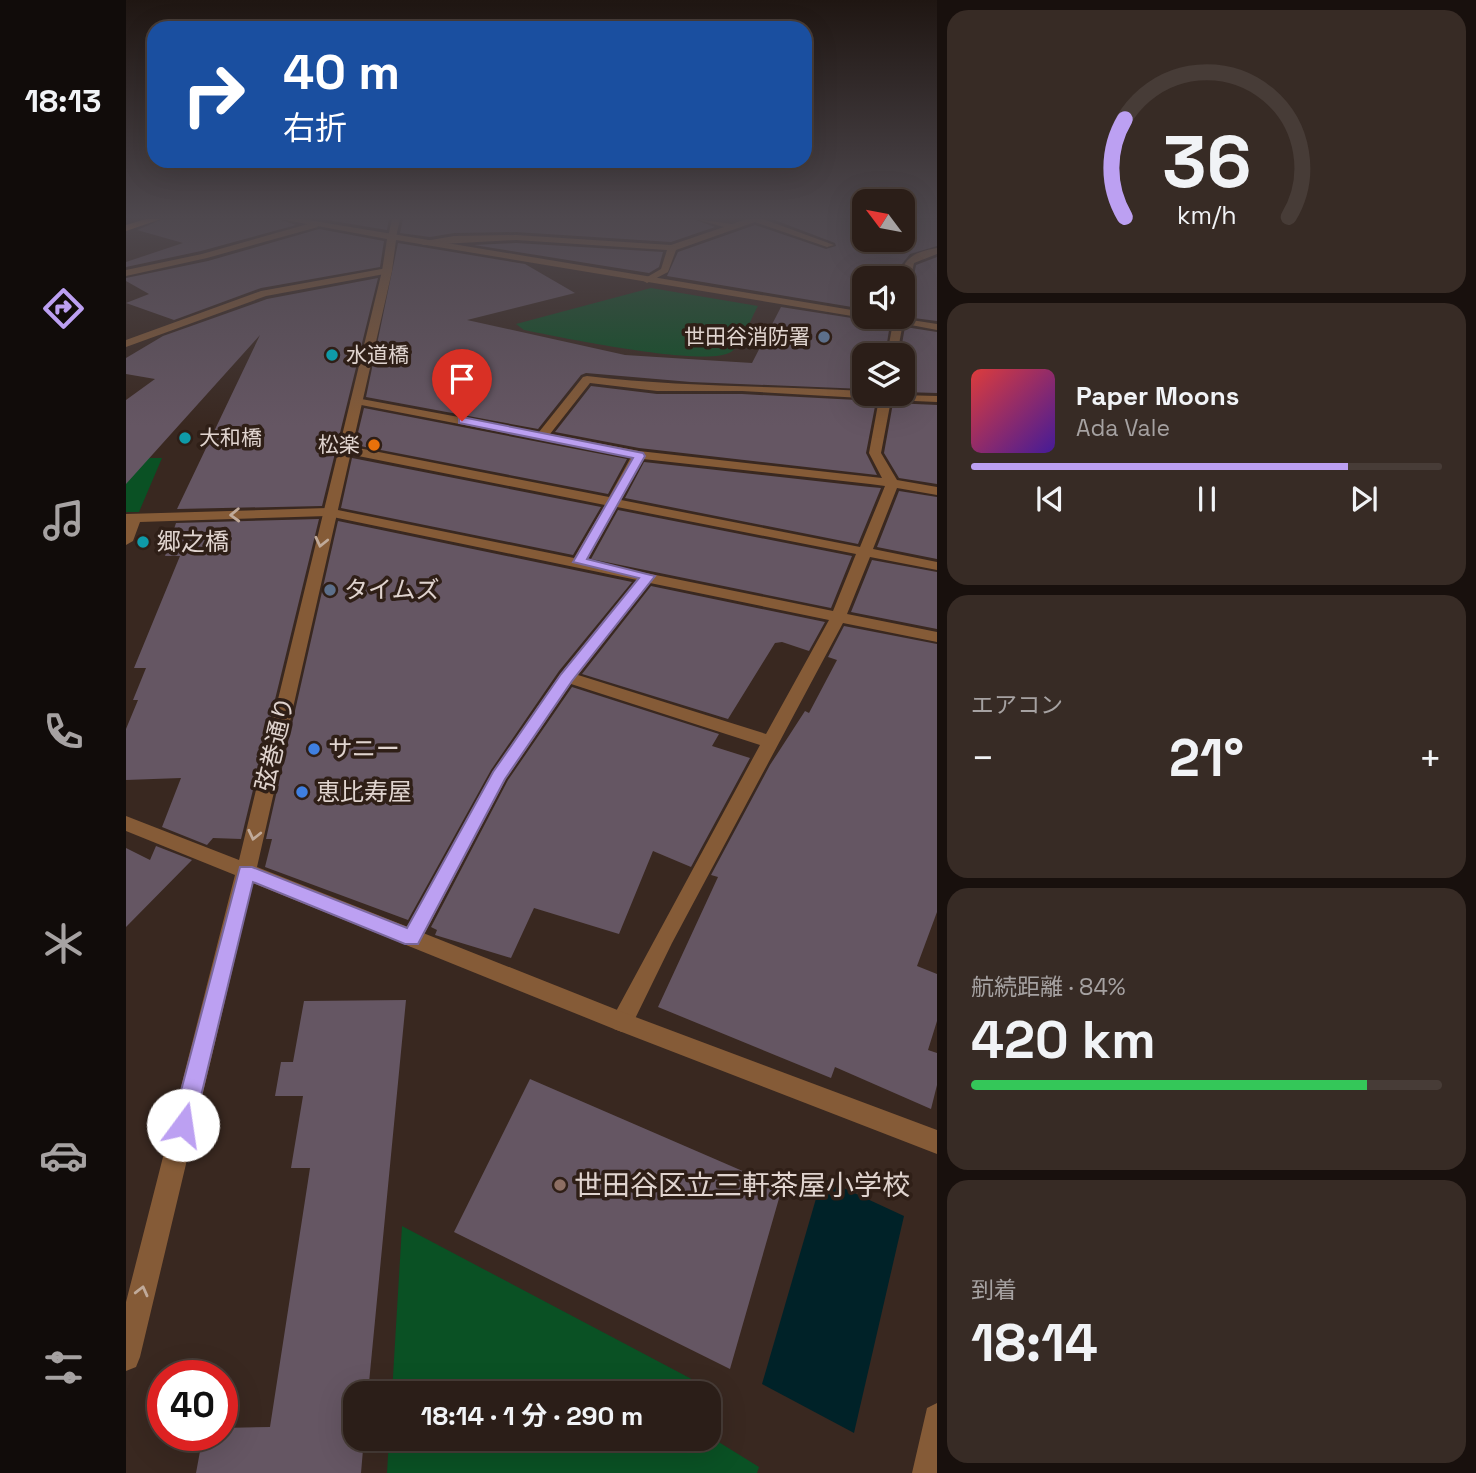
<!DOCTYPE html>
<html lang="ja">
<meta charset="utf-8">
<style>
:root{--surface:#2b1e18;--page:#372b25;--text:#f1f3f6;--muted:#a6a2a2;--line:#473c37;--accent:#bca0f2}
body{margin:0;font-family:"Space Grotesk","Noto Sans JP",sans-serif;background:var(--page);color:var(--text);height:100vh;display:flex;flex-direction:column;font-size:26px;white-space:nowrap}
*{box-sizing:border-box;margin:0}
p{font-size:23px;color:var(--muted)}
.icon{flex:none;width:38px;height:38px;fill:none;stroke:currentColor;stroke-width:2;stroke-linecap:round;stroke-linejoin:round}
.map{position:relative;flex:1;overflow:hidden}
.panel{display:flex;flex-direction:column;gap:10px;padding:10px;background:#18100d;width:539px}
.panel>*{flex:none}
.banner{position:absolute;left:21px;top:21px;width:665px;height:147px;border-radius:21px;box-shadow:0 7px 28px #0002,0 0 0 2px var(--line);background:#1a4fa0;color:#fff;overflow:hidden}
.needle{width:46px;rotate:302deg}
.tools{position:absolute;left:726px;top:189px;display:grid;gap:14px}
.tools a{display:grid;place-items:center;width:63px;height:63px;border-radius:14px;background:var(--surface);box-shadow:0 7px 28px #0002,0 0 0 2px var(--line);font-size:35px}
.speed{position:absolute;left:21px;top:1360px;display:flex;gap:14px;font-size:35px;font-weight:700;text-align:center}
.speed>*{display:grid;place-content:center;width:91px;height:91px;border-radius:50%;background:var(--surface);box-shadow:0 7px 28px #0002,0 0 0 2px var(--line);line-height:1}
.speed .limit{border:10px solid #d22;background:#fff;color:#111}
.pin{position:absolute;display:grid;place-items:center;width:60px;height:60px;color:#fff;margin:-72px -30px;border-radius:50% 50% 50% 0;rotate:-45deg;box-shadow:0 0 7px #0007}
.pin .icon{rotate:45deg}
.me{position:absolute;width:77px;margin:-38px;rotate:14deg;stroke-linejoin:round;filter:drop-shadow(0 0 5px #0008)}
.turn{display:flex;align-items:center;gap:24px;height:147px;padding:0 21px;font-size:32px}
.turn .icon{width:91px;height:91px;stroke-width:2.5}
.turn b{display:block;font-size:49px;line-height:60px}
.big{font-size:52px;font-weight:700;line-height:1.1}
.panel .tile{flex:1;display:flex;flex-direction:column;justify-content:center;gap:10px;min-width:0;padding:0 24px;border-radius:21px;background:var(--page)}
.panel .dial{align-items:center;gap:0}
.dial svg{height:182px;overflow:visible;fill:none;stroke:var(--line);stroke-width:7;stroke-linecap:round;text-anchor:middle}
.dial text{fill:var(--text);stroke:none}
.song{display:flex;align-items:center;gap:21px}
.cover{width:84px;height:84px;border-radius:10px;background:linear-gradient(135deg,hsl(0 70% 55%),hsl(260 70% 35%))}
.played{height:7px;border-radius:4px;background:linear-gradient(90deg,var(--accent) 80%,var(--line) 80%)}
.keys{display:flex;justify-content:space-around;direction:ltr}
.heat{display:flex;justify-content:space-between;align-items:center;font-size:38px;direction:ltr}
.charge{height:10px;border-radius:5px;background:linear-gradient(90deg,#34c759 84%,var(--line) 0)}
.trip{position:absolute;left:217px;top:1381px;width:378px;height:70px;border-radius:21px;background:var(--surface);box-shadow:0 7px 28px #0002,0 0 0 2px var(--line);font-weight:700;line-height:70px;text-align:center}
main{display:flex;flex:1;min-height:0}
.dock{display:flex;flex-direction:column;width:126px;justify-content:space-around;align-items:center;background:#110c0a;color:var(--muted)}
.dock .icon{width:49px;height:49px}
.dock .on{color:var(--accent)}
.dock b{font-size:32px;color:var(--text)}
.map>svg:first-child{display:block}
</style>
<main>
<nav class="dock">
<b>18:13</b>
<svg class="icon on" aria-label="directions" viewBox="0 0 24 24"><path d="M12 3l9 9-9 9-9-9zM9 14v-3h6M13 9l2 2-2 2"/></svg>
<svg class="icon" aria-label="music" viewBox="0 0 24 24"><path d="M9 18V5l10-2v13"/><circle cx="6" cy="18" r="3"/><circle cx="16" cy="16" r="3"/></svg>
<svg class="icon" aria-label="phone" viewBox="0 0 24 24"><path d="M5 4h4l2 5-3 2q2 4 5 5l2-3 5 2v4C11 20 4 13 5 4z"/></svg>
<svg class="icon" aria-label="climate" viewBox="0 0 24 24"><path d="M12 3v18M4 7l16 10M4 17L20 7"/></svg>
<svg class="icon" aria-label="car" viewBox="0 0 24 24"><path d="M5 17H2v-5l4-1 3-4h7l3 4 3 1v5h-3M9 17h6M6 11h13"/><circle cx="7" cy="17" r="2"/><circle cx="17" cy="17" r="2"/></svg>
<svg class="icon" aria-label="filters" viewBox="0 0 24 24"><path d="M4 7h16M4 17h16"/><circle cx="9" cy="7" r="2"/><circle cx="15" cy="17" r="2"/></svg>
</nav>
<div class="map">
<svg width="811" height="1473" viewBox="0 0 811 1473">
<rect width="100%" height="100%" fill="#392820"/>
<path fill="#0a5124" d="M525,288L632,306C625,318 616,345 605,352C580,368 433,337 398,330L390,324Z
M0,458H36L13,512H0Z
M276,1226L575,1384L572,1393H266Z
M583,1436L633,1467L631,1473H261L263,1439Z"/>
<path fill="#002228" d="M696,1178L778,1216L728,1433L636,1384Z"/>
<path fill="#655663" d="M37,219H152L170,225L75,251L0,267V262L57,243L11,230Z
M195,219H263L261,230Z
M277,219H567L589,227L545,242L390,232L328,233L304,237L274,233Z
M646,219H738V240H777V221L811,219V246L784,254L776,264L772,278H738V309L541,276L552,252L629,225L700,249L710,246L709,243Z
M193,229L258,241L254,267L135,288L48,320L0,303L23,294L0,281V278L82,261Z
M272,243L399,264L449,293L341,320L499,355L626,363L655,307L764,324L759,355H738V389L565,382L460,373L455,375L412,429L240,397Z
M390,243L537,252L533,267L523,273L348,245Z
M811,257V321L780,317L777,312V297L785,292L790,265Z
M252,278L196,506L51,509L134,335L0,484V400L29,379L0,374V358L37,336L141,299Z
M779,327L811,332V393L777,392V355H774Z
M465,386L531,394H616L750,401L740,453L751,475L513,448L429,432Z
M767,403L811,405V484L773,478L758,453Z
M238,408L501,459L482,494L229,445Z
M226,458L475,507L447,555L215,508Z
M518,462L744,487L755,488L732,544L499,498Z
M773,491L811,497V559L751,547Z
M492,510L726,556L705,608L465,559Z
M193,519L115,839L87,838L81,845L36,827L55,778L0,780V729L12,700H7L20,668H8L54,556H39L50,523Z
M212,521L506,582L433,671L365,770L282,920L139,867L146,839H140Z
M746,560L811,572V629L725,612Z
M525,586L699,622L683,651L656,642L649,643L602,719L456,674Z
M718,626L811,644V912L791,966L811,974V1021L802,1050L811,1053V1085L805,1109L709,1067L705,1078L532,1007L592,877L585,875L644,765L679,711L683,713L711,660L702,657Z
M446,687L593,734L586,746L624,758L565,867L527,851L493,934L408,908L385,958L309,935L311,930L305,927L382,780Z
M30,846L66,860L0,927V848L24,860Z
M280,1000L242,1393H229V1438H238L235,1473H70L77,1435H96V1428L144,1427L184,1168H165L177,1096H149L155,1062H167L178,1001Z
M404,1079L656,1188L604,1369L328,1232Z"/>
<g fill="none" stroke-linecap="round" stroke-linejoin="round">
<path fill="#855b37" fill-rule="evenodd" d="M266,219H274L270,237L266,240L262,237Z
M569,219L606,224L620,219H637L708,245L701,247L629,222L550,250L542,272L521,283L516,280L535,269L541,250L390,240L297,245L293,242L328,236L390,235L545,245L598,227Z
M189,222L192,227L81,258L0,276V270L76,254Z
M811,248V254L788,263L782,291L777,294V278H774C778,256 790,252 811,248Z
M261,268L266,271L264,273L140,296L0,347V340L135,291Z
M777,315L778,317L771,355H761L768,317Z
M461,376C553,387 646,386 738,391V394L811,396V402L765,400L755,453L771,480L811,487V495L771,488L747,549L811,562V570L744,557L721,614L811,632V642L717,623L546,943L504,1029L496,1032L488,1029L485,1022L488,1015L634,745L445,684L380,779L293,944L286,947L279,944L275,938L367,771L435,673L511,580L202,516L14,522L7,541L0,545V514L202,508L448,558L479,505L217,453L211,449L217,445L483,497L505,457L230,404L224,401L230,398L413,432L457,377ZM464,383L531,391H616L753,399L743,453L756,478L513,451L424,434ZM517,459L744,484L759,486L734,547L495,500ZM491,507L730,554L707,611L461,561ZM524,583L703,620L640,734L452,675Z"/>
<path fill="#855b37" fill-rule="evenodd" d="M154,219H176L738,312V317H742L738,318L270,240L266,271L131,867L504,1015L811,1130V1154L488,1029L127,883L14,1357L10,1367L0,1371V1302L109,875L0,831V816L113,860L256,271L261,239Z
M743,317H766L811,324V330Z
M811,1403V1473H786L801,1408Z"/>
<path fill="#dc8633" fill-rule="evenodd" d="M20,219H35L0,231V225Z"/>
</g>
<defs><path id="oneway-chevron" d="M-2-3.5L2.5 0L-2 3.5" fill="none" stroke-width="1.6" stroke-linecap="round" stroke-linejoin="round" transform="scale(1.75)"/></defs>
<g stroke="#c0aa9a">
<use href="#oneway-chevron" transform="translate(109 515) rotate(178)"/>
<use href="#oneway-chevron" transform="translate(195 542) rotate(103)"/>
<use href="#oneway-chevron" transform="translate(128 835) rotate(103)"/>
<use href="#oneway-chevron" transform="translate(16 1291) rotate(-76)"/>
</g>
<linearGradient id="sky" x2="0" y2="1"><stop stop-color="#1f1612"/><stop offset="0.51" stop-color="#4e484e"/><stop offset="1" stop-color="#4e484e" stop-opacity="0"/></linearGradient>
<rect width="811" height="426" fill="url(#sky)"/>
<path fill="#bca0f2" stroke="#7a689d" stroke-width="2" d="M336,417L517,453L519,456L461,559L529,576L446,681L379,779L292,944H279L127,882L68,1125L65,1132L57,1136L50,1132L46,1125L114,867H126L281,928L367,772L435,674L513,578L447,562L507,458L333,423V418Z"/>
<g fill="#5c6f8a" stroke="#2f1f17" stroke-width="2.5">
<circle cx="698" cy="337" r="7"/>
<circle cx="204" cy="590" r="7"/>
</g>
<g fill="#0f9aa8" stroke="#2f1f17" stroke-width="2.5">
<circle cx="206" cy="355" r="7"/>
<circle cx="59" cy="438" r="7"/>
<circle cx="17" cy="542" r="7"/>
</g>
<circle fill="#e8710a" stroke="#2f1f17" stroke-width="2.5" cx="248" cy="445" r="7"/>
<g fill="#3f7fe0" stroke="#2f1f17" stroke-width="2.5">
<circle cx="188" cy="749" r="7"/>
<circle cx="176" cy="792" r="7"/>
</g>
<circle fill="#8d6e63" stroke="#2f1f17" stroke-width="2.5" cx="434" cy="1185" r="7"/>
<g text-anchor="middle" stroke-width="7" stroke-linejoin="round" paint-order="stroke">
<g font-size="21" fill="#e0d4cf" stroke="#2f1f17" text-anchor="end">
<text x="684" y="344">世田谷消防署</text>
<text x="220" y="362" text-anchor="start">水道橋</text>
<text x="73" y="445" text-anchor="start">大和橋</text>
<text x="234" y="452">松楽</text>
</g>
<g font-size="24" fill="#e0d4cf" stroke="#2f1f17" text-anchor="start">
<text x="31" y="550">郷之橋</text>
<text x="218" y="598">タイムズ</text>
<text x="202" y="757">サニー</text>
<text x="190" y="800">恵比寿屋</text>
</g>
<g font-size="24" fill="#e0d4cf" stroke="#2f1f17">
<text transform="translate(149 744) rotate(-77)" y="8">弦巻通り</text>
</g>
<g font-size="28" fill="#e0d4cf" stroke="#2f1f17" text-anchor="start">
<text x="448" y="1195">世田谷区立三軒茶屋小学校</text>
</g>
</g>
</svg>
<div class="tools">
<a><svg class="needle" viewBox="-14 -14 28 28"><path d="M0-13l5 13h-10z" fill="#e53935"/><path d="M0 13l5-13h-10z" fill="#a6a2a2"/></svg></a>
<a><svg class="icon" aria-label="sound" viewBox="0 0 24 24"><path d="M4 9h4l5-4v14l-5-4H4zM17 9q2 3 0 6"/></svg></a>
<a><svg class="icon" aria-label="layers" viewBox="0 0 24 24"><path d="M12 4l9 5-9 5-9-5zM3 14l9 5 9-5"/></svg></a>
</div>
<div class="speed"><div class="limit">40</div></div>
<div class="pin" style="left:336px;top:421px;background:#d93025"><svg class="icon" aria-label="arrive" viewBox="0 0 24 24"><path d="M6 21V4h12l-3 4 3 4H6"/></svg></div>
<svg class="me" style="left:57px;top:1125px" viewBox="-20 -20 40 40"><circle r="19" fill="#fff"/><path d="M0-13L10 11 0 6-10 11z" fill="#bca0f2"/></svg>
<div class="trip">18:14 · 1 分 · 290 m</div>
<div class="banner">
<div class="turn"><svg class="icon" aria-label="right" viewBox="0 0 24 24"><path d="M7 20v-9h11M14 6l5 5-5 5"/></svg><div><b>40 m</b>右折</div></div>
</div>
</div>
<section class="panel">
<div class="tile dial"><svg viewBox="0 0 100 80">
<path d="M14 69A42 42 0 1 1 86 69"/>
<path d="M14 69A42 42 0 0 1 14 26" stroke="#bca0f2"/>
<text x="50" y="56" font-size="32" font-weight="700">36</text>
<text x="50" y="72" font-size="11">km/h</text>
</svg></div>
<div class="tile">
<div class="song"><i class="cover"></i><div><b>Paper Moons</b><p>Ada Vale</p></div></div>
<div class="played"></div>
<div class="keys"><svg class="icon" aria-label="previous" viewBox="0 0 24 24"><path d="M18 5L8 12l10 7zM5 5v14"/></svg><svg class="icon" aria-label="pause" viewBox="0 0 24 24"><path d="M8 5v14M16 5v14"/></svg><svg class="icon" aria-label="next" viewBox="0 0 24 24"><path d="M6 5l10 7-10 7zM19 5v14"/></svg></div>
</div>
<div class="tile"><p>エアコン</p>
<div class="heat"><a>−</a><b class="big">21°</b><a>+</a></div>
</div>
<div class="tile"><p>航続距離 · 84%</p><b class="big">420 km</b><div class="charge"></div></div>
<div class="tile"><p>到着</p><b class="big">18:14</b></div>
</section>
</main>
